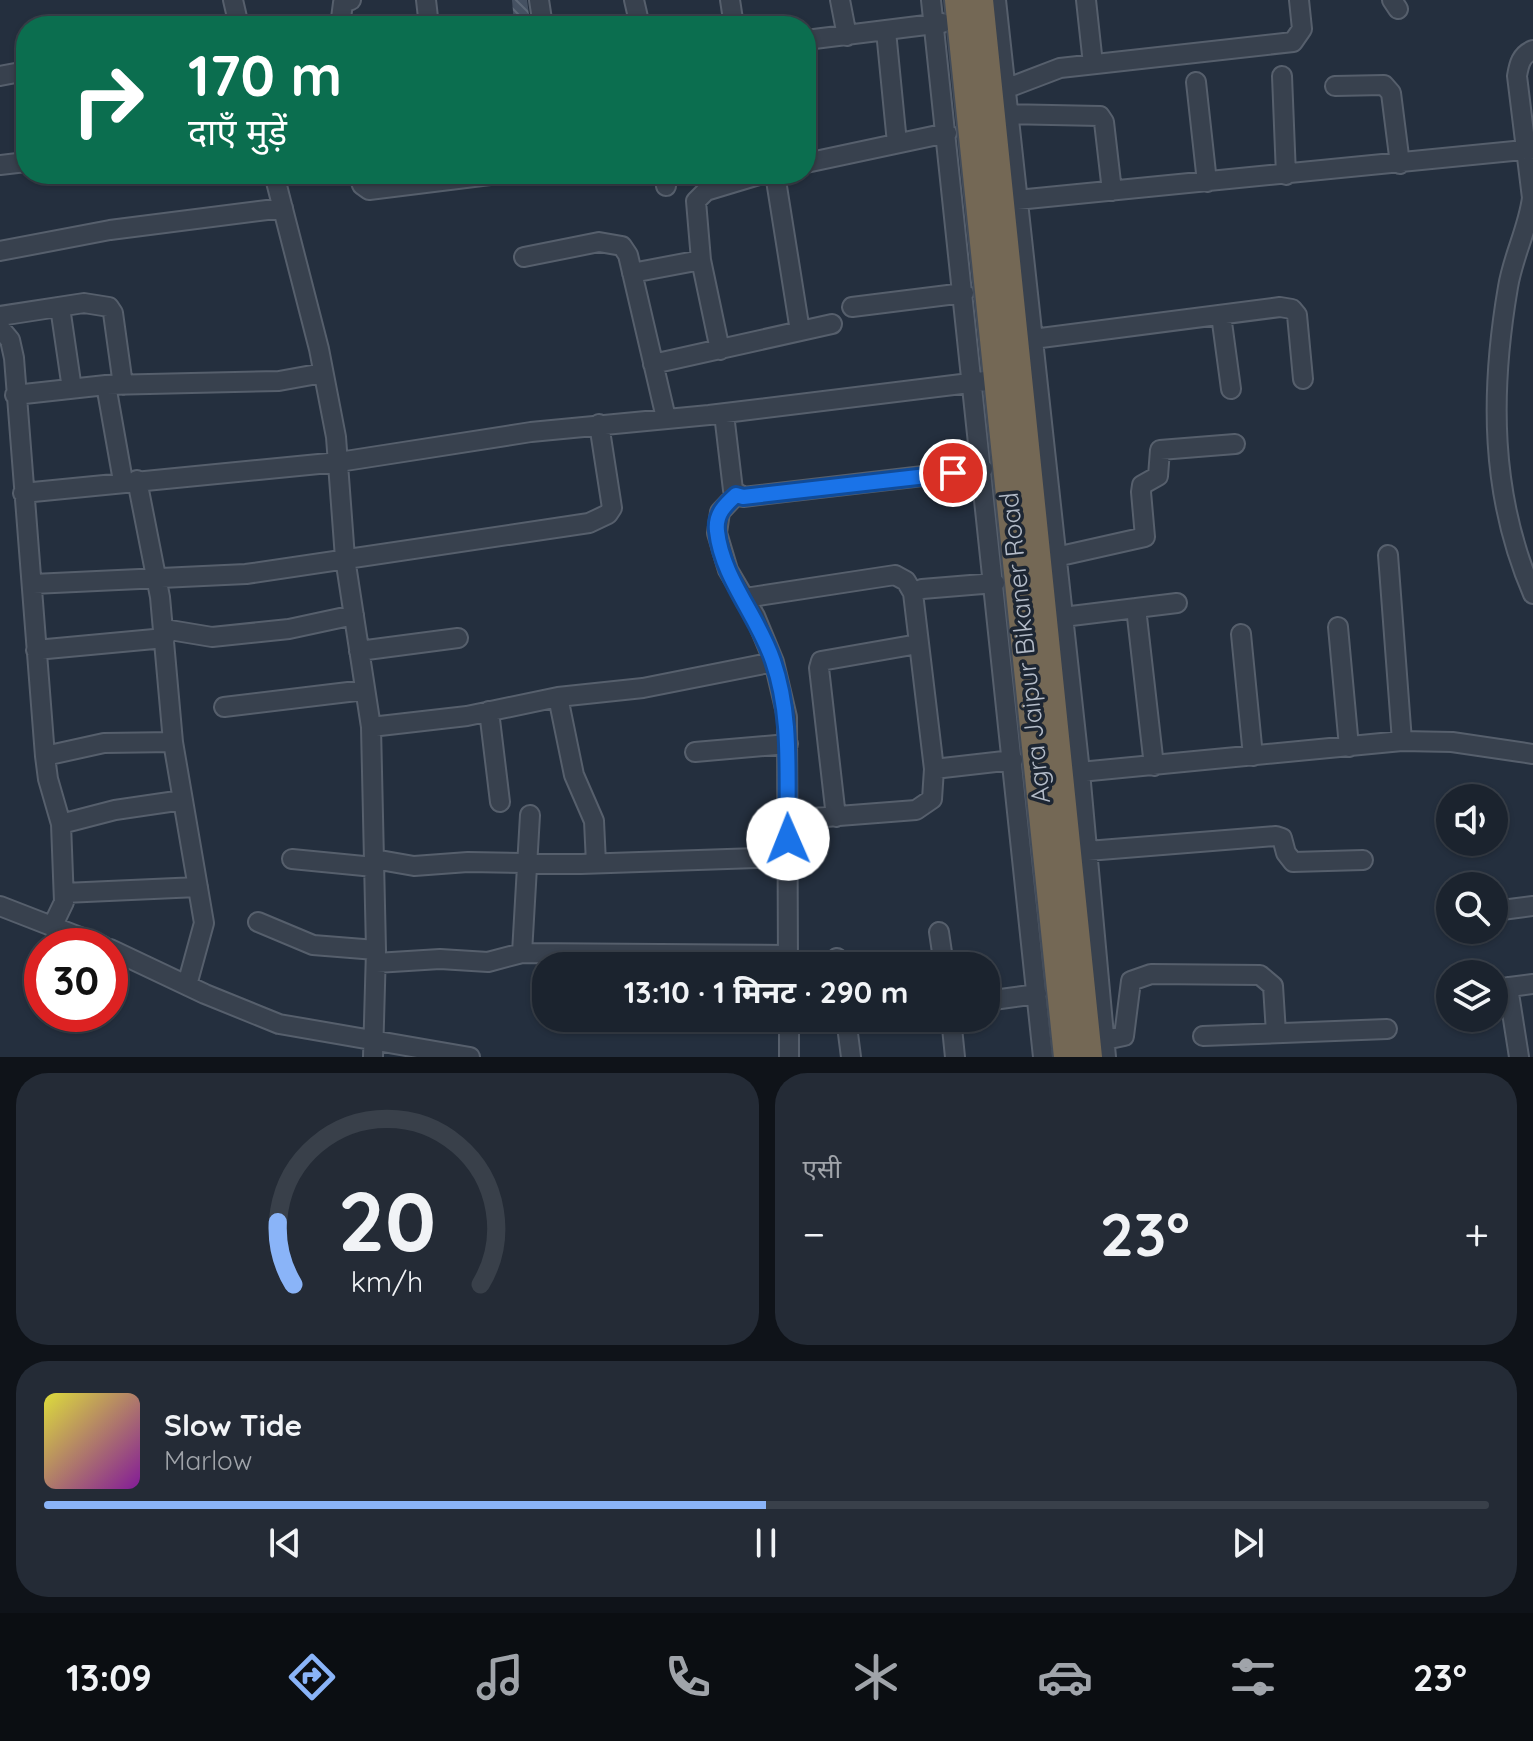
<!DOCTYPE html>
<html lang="hi">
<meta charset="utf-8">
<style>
:root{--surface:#1b232e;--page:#242b36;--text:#f1f3f6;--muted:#a0a4aa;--line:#39404a;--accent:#8ab4f8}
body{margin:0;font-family:Quicksand,"Noto Sans Devanagari",sans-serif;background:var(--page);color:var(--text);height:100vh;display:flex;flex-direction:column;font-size:30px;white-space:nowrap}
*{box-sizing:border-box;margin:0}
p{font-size:26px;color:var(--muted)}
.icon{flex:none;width:44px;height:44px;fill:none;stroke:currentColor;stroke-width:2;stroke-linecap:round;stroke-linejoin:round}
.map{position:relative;height:1057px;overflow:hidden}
.panel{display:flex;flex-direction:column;gap:16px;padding:16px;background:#0f1319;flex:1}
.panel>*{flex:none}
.guide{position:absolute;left:16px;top:16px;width:800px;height:168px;border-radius:32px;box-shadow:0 2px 6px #0004,0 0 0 2px var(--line);background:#0b6e4f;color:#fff;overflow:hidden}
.buttons{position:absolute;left:1436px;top:784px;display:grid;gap:16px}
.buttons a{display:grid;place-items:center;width:72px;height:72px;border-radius:50%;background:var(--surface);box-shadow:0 2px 6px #0004,0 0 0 2px var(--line);font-size:40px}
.speed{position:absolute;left:24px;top:928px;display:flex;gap:16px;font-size:40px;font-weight:700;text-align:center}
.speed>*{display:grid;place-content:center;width:104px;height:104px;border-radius:50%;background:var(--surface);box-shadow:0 2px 6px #0004,0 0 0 2px var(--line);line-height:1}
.speed .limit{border:12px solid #d22;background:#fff;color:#111}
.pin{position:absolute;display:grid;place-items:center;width:68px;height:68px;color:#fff;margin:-34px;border:4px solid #fff;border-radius:50%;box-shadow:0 2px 8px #0007}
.me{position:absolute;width:88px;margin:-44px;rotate:359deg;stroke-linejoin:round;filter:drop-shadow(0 0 6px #0008)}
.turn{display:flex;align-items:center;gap:28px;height:168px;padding:0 40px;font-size:36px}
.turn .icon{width:104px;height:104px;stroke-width:2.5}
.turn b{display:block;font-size:56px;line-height:68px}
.big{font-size:60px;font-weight:700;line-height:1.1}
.panel .widget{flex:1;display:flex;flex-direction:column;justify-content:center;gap:12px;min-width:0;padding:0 28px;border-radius:32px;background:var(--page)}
.panel .dial{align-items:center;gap:0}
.dial svg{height:208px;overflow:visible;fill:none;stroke:var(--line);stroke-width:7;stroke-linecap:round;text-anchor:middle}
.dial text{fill:var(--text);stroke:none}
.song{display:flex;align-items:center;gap:24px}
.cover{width:96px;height:96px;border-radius:12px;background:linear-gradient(135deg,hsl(60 70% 55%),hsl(290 70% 35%))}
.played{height:8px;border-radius:4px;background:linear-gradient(90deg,var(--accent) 50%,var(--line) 50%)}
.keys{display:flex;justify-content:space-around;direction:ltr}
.heat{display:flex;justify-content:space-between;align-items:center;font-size:44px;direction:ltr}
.panel .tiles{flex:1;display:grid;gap:16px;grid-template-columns:1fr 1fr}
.widget:last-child{grid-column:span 2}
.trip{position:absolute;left:532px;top:952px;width:468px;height:80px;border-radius:32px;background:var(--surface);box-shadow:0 2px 6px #0004,0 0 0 2px var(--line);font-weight:700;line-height:80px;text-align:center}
.dock{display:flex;height:128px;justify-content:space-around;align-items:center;background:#0b0e12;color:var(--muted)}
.dock .icon{width:56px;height:56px}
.dock .selected{color:var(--accent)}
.dock b{font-size:36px;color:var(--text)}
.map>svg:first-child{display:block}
</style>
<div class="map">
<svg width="1533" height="1057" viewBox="0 0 1533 1057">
<defs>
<pattern id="building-back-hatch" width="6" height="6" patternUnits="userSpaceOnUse" patternTransform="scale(2)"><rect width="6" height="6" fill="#455162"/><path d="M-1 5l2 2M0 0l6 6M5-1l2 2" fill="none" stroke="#5d6877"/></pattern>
</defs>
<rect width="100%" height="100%" fill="#242f3e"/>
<path fill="url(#building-back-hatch)" d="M512,0H527L530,22L514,23Z"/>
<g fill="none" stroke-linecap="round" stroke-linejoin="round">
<g stroke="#565f6c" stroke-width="22">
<path id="minor" d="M233,0L239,26
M426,0L429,26
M539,0L543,26
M634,0L640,26
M730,0L734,26
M840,0L847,36
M931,0L1043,1057
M996,0L1080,772L1106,1057
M1086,0L1093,64
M1392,0L1398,9
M340,26L343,3L351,0
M886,31L897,143
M806,40L942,23
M1533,50C1521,55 1519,64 1517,76L1532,198C1528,229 1513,256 1508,287C1490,392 1490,495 1533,594
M0,76L26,71
M1282,76L1286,175
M1196,82L1207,182
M1335,86L1384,85L1391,93L1400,164
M1005,89L1060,68L1293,42L1302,29L1299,0
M1009,114L1100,116L1104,122L1112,191
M806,163L947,133
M0,165L26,162
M274,174L319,349L336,437L345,558L371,727L376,950L373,1057
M358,174L362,185L369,190L498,174
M664,174L666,186
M775,174L800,331
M1017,200L1533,149
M0,251L110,230L283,208
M524,257L599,242L622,246L628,255L666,418
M632,273L701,260
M60,307L72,389
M852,307L964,293
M1221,315L1231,389
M0,316L84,303L109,307L113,313L123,385
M0,328L10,340L14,358L45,756L48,779L61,824L115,810L183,800
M1033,339L1280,307L1292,309L1297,315L1303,379
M720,350L701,260L696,201L706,191L762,174
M653,364L832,324
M106,385L123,481
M15,395L106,385L279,381L323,373
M724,414L733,490L743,497L983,469
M137,480L160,597L173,742L204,923L187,985
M23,493L339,462L531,432L709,415L986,381
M736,495L720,512L717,533L728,570L755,616L774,662
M1388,555L1402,741
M1056,557L1145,537L1141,492L1142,485L1158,476L1160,450L1235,444
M33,584L246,574L589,523L608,514L612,508L599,424
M745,598L895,575L906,581L913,593
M1136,608L1154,766
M1063,617L1177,603
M1338,627L1349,747
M164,629L212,637L289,629L354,615
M1241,634L1253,756
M36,650L165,638
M359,651L458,638
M558,697L574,775L594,821L596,863
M224,707L365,690
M489,711L500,802
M371,727L467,716L558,697L643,688L774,662L787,717L788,966
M695,752L788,744
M45,756L104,743L173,742
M934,769L1013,760
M1080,772L1402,741L1452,742L1533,754
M836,817L819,668L821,661L918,644
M787,820L916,810L932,799L934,769L913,593L922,589L995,583
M1075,852L1276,836L1282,838L1286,853L1293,862L1363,860
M292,859L374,867
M374,859L414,866L468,862L581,864L788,857
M64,893L198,887
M0,906L103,946
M1494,911L1533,906
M258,922L313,945L376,950
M52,927L64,902L61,824
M939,932L944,966
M110,949L205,994L279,1024L470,1057
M522,953L788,955
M837,958L838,966
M376,963L440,959L488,962L522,953L530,815
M1508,987L1519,1057
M1494,989L1533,984
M986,1001L1037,994
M789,1018V1057
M846,1018L851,1057
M951,1018L955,1057
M1203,1036L1387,1029
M1105,1040L1124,1036L1131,981L1151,974L1260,975L1273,986L1276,1033"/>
</g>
<g stroke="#434c59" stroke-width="30">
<path id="highway" d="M958,0L1067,1057
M980,0L1089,1057"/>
</g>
<use href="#minor" stroke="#38414e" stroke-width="18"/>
<use href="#highway" stroke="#746855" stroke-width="26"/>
</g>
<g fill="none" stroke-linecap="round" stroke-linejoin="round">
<g stroke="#114b97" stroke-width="20">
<path id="route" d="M788,839C786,779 793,719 773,661C758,616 722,578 717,531C715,514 725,505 736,495L743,497L953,473"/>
</g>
<use href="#route" stroke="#1a73e8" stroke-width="14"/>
</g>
<g text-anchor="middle" stroke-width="7" stroke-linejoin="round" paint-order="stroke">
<g font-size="26" fill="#b4bcc9" stroke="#1d2633">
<text transform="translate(1025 648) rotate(-96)" y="9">Agra Jaipur Bikaner Road</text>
</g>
</g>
</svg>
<div class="buttons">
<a><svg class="icon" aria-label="sound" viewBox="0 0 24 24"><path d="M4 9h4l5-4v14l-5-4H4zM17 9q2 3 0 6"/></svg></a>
<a><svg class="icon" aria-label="search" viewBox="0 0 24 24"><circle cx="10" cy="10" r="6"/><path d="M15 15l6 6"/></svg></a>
<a><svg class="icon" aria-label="layers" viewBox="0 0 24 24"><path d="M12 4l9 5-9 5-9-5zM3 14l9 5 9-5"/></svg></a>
</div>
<div class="speed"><div class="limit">30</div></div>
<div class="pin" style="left:953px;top:473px;background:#d93025"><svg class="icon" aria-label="arrive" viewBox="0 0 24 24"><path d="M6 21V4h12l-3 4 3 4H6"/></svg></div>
<svg class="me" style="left:788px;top:839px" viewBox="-20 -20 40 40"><circle r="19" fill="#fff"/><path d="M0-13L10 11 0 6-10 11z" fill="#1a73e8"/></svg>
<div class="trip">13:10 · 1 मिनट · 290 m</div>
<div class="guide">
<div class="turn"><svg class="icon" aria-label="right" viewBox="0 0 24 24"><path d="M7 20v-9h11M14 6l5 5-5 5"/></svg><div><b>170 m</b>दाएँ मुड़ें</div></div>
</div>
</div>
<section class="panel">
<div class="tiles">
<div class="widget dial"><svg viewBox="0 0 100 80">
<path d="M14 69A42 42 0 1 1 86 69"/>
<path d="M14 69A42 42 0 0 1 8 45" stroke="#8ab4f8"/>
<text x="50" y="56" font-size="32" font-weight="700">20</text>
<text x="50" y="72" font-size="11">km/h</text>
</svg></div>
<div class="widget"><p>एसी</p>
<div class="heat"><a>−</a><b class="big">23°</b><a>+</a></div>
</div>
<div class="widget">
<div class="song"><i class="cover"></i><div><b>Slow Tide</b><p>Marlow</p></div></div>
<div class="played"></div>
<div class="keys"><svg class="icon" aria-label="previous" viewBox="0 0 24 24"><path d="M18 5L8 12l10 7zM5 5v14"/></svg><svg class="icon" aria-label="pause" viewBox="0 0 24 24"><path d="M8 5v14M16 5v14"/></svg><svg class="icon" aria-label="next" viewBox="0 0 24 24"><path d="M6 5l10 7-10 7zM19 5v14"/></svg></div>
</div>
</div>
</section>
<nav class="dock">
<b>13:09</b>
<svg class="icon selected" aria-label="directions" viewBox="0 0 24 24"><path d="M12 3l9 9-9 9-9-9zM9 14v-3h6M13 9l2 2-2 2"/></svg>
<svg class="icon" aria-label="music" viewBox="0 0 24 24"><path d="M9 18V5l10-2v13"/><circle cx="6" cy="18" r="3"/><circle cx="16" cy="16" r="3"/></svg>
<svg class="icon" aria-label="phone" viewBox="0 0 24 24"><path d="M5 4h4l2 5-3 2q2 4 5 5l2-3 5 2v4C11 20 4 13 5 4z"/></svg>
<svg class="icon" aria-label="climate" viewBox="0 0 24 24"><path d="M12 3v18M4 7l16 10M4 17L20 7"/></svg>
<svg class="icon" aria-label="car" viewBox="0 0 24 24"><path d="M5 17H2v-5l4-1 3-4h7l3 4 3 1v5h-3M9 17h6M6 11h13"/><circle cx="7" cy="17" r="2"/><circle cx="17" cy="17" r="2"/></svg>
<svg class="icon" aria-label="filters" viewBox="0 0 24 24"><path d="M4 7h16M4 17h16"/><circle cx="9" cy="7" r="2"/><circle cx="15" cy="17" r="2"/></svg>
<b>23°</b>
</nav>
